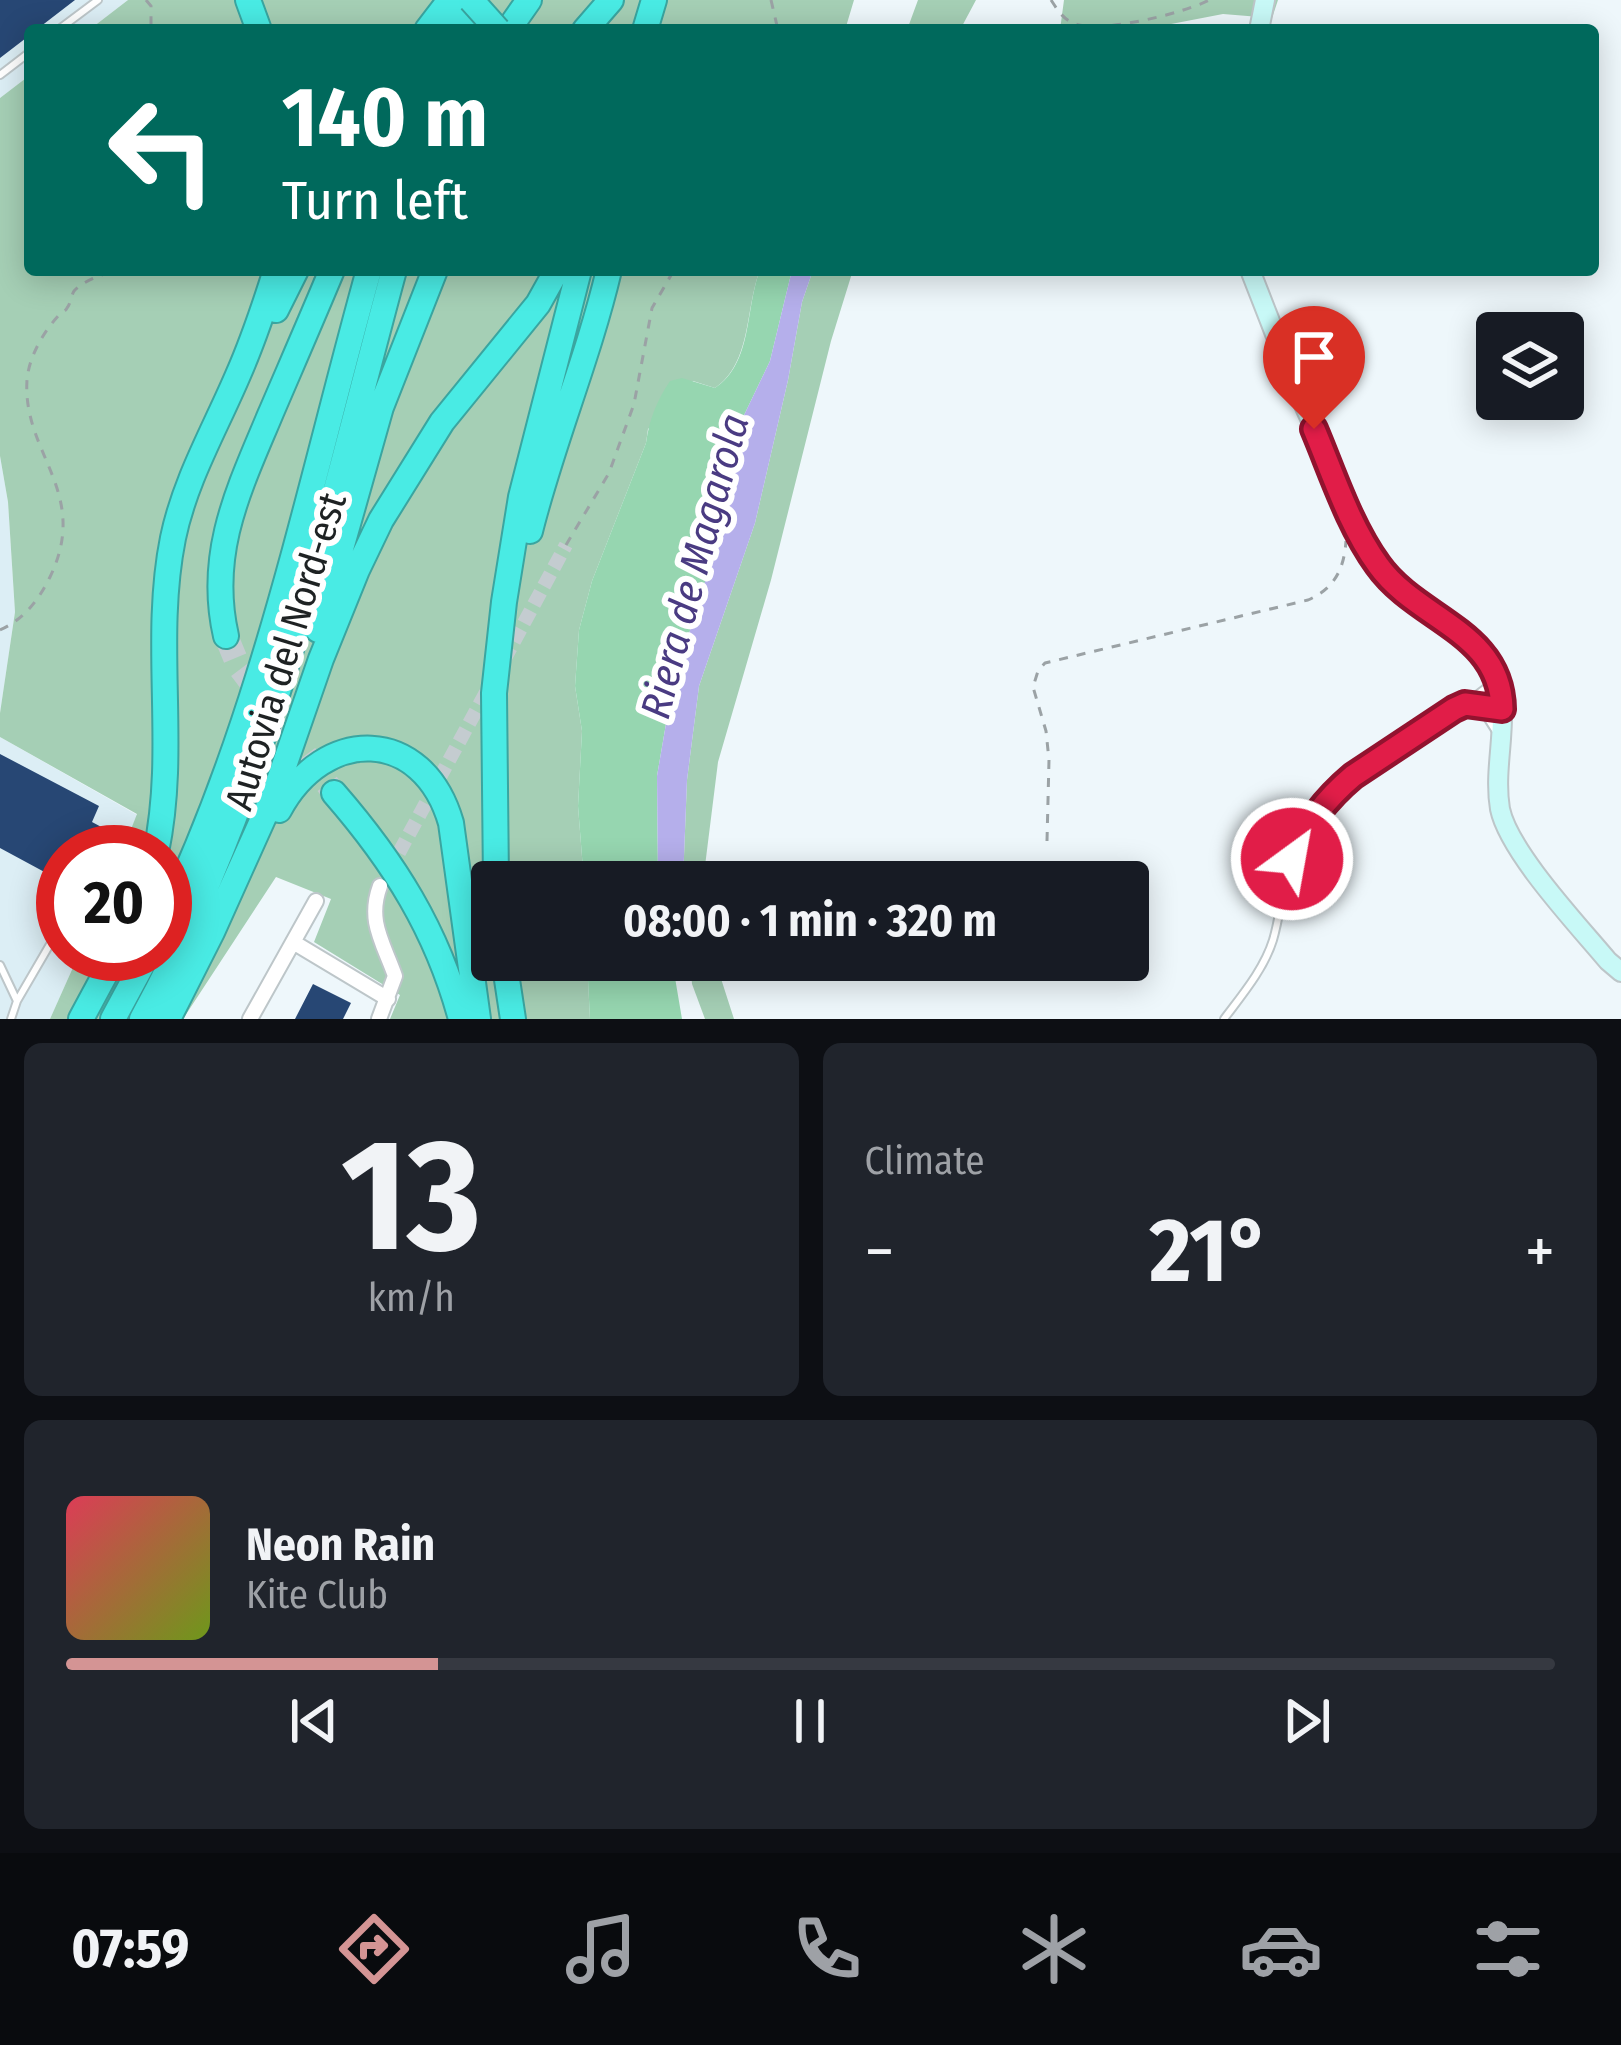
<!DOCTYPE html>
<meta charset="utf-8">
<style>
:root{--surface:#171b24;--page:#20242c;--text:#f1f3f6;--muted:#9ea1a6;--line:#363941;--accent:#d49494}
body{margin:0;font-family:"Fira Sans Condensed",sans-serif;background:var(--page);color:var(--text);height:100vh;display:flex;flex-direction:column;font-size:45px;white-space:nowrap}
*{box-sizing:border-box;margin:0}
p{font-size:39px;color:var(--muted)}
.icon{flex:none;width:66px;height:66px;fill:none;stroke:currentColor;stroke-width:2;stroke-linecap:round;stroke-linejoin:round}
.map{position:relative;height:1019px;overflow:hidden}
.details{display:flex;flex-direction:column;gap:24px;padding:24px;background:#0d0f14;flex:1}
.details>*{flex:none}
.top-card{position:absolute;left:24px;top:24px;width:1575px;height:252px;border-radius:12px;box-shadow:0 6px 30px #0003;background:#00695c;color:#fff;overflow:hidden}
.fabs{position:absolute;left:1476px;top:312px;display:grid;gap:24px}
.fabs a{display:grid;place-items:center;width:108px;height:108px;border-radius:12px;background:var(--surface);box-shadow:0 6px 30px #0003;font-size:60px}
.speed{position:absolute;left:36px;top:825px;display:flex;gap:24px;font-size:60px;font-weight:700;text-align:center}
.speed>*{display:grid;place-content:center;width:156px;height:156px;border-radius:50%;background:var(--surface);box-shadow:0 6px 30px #0003;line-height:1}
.speed .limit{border:18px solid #d22;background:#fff;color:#111}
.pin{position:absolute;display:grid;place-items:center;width:102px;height:102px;color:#fff;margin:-123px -51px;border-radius:50% 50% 50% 0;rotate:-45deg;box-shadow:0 0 12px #0007}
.pin .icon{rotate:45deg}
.me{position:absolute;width:132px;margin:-66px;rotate:32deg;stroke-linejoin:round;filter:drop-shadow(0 0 9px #0008)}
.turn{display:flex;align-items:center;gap:42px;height:252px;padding:0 60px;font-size:54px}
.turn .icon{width:156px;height:156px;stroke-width:2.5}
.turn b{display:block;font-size:84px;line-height:102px}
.big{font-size:90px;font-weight:700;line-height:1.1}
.details .widget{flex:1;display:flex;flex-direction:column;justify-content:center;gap:18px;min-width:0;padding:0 42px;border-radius:18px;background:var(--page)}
.details .dial{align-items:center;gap:0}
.dial b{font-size:156px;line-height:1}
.song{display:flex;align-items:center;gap:36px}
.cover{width:144px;height:144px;border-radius:18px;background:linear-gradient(135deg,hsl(350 70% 55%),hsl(80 70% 35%))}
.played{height:12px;border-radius:6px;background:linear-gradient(90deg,var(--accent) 25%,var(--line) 25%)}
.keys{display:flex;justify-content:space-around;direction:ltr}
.heat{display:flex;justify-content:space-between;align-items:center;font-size:66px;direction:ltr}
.details .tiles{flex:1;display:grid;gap:24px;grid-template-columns:1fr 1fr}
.widget:last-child{grid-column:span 2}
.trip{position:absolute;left:471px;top:861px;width:678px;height:120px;border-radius:12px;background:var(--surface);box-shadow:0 6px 30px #0003;font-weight:700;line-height:120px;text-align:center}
.menu{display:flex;height:192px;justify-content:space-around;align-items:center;background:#090b0e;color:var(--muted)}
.menu .icon{width:84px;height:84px}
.menu .selected{color:var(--accent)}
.menu b{font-size:54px;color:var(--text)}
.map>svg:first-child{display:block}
</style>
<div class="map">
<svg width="1621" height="1019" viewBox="0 0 1621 1019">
<rect width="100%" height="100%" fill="#eef7fb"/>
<path fill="#dceef5" d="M0,0H128L89,30H30V75L0,98Z
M0,456L8,502L15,612L0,713Z
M0,737L137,815L122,852H63V954H79L50,1019H0Z"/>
<path fill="#a5cfb5" d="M128,0H854L845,30H89Z
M918,0H976L960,30H907Z
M1064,0H1278L1272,18L1223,14L1140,30H1060Z
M30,75V270H760C745,308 752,363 715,388L693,381L648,429L646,443L592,581L579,630L575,686L582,731L578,806L584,882H492V960H587L590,1019H390L400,995L314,942L331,899L276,877L183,1019H50L79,954H165V852H122L137,814L0,737V713L15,612L8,502L0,456V98Z
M813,270H853L831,341L771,580L718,762L703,882H683L687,780L699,686L755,523L788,380L802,302Z
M690,960H715L734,1019H705L692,984Z"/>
<path fill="#96d6b0" d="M760,270H792L770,361L735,434L719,536L672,689L657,776L658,882H584L578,806L582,731L575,686L579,630L592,581L646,443C649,420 657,400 670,381L682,378L715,388C753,363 745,308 760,270Z
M587,960H672L682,1019H590Z"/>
<path fill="#b5afeb" d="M792,270H813L802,302L788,380L755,523L699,686L687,780L683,882H658L657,776L672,689L719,536L735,434L770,361Z"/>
<path fill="#274774" d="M0,0H75L36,30H30V35L0,58Z
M0,754L99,806L92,822L120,837L113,852H63V882L0,848Z
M313,984L351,1003L343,1019H295Z"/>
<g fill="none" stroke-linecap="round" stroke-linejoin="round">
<path stroke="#c4ccd0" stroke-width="14" stroke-dasharray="14 7" stroke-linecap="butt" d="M504,660L566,545
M389,871L490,685"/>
<path stroke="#c4ccd0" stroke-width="24" stroke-dasharray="24 12" stroke-linecap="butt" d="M226,636L238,665L334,793"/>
<g stroke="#bdc6c9" stroke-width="10">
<path id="service" d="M58,30L98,0
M0,75L30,52
M1481,708L1495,730
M0,965L17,1001
M11,1019L17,1001L63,922
M1224,1019C1242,995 1264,969 1273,940C1282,910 1282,878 1295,849C1323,782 1396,746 1454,709L1465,704L1495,681"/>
</g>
<g stroke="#bdc6c9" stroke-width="18">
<path id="minor" d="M293,942L388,999
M250,1019L316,901
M379,1019L395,976C383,942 367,921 380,886"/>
</g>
<g stroke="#bdc6c9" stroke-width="22">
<path id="secondary" d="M1259,30L1265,0
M1250,270L1295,385L1369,550L1394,584L1484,654C1519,700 1491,756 1500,809C1509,852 1578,925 1608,961L1621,972"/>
</g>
<g stroke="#3aa5a0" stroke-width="28">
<path id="motorway" d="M248,0L259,30
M427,30L450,0
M456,30L476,0
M508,30L529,0
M585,30L611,0
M645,30L654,0
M276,310L296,270
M530,531C552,443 588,359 609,270
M318,630L381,407L435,270
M226,636C207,553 239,489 270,415C291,366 312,318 332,270
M334,793C394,862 437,930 461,1019
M279,810C324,726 423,726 451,823L478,1019
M156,852C178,748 152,642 173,538C185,480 215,429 238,375C253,341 265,305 276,270
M496,882L494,693L504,602L521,497L579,270
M165,919C264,713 308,489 369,270
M504,960L513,1019
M81,1019L116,954
M113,1019L148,954
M142,1019C270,786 325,524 394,270
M168,1019L212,932L275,792L321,659L357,570L381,520L442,422L538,304L557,270"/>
</g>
<path stroke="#9ba2a5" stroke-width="3" stroke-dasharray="9 9" stroke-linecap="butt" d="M146,0L151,6V30
M771,0L778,30
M1051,0C1059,12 1064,21 1079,25C1105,32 1185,13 1209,0
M566,545L609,473L634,404L652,308L674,270
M0,630C24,619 38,601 50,577C91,492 22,454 27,380C29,356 44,331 60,314C62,312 66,311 67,308C71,303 71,296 74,291C84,280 102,275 115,270
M1047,841L1049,760L1046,731L1033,687L1038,671L1045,663L1308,600C1335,588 1344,569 1346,541"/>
<use href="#service" stroke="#fff" stroke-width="6"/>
<use href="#minor" stroke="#fff" stroke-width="14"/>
<use href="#secondary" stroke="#c8f9f7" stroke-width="18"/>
<use href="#motorway" stroke="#49ebe4" stroke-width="24"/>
<g stroke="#3aa5a0" stroke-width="28" stroke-linecap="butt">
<path id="motorway-bridge" d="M471,0L498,30"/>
</g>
<use href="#motorway-bridge" stroke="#49ebe4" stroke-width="24"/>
</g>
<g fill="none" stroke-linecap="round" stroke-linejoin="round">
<g stroke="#92132f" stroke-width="30">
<path id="route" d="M1292,859C1302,828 1328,797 1353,776L1454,709L1465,704L1502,709C1501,631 1417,620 1378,565C1349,525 1333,474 1314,429"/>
</g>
<use href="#route" stroke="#e11d48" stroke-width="21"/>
</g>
<g text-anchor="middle" stroke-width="12" stroke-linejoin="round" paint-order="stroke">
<g font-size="39" fill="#1e2223" stroke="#fff">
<text transform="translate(285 651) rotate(-73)" y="14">Autovia del Nord-est</text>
</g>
<g font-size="42" font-style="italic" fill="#4a3b82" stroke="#fff">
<text transform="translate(694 566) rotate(-75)" y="15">Riera de Magarola</text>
</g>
</g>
</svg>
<div class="fabs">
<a><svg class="icon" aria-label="layers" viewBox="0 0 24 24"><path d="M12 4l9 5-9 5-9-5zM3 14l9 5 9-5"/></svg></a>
</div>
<div class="speed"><div class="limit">20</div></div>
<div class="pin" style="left:1314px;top:429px;background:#d93025"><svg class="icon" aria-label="arrive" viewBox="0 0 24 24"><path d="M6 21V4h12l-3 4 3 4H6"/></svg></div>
<svg class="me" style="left:1292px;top:859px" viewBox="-20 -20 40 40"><circle r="17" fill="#e11d48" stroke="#fff" stroke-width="3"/><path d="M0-11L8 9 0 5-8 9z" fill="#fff"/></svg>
<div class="trip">08:00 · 1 min · 320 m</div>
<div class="top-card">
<div class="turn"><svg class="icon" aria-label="left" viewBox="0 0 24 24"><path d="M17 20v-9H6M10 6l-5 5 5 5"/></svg><div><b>140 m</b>Turn left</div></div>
</div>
</div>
<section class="details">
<div class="tiles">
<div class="widget dial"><b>13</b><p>km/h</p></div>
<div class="widget"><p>Climate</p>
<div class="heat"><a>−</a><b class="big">21°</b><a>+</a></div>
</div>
<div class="widget">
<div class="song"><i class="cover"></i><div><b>Neon Rain</b><p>Kite Club</p></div></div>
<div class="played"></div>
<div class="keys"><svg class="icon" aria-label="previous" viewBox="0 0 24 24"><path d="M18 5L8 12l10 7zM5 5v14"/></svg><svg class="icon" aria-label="pause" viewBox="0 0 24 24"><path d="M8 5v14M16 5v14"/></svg><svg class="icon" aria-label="next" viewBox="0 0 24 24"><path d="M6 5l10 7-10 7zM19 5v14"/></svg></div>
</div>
</div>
</section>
<nav class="menu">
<b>07:59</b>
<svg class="icon selected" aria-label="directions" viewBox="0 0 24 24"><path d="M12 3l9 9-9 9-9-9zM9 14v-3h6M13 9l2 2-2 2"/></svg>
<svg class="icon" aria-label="music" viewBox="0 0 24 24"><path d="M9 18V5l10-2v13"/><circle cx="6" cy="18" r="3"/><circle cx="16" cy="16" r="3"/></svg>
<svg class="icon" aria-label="phone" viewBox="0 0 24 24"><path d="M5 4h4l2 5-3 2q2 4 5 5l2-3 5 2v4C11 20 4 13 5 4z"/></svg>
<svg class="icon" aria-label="climate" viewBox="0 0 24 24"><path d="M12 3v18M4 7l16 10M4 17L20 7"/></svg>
<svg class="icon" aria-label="car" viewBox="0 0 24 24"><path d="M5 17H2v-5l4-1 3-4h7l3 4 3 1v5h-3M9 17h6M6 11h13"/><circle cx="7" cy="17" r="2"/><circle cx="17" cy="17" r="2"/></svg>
<svg class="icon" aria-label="filters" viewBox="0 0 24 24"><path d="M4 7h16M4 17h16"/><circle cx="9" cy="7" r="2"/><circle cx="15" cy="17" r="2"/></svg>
</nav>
